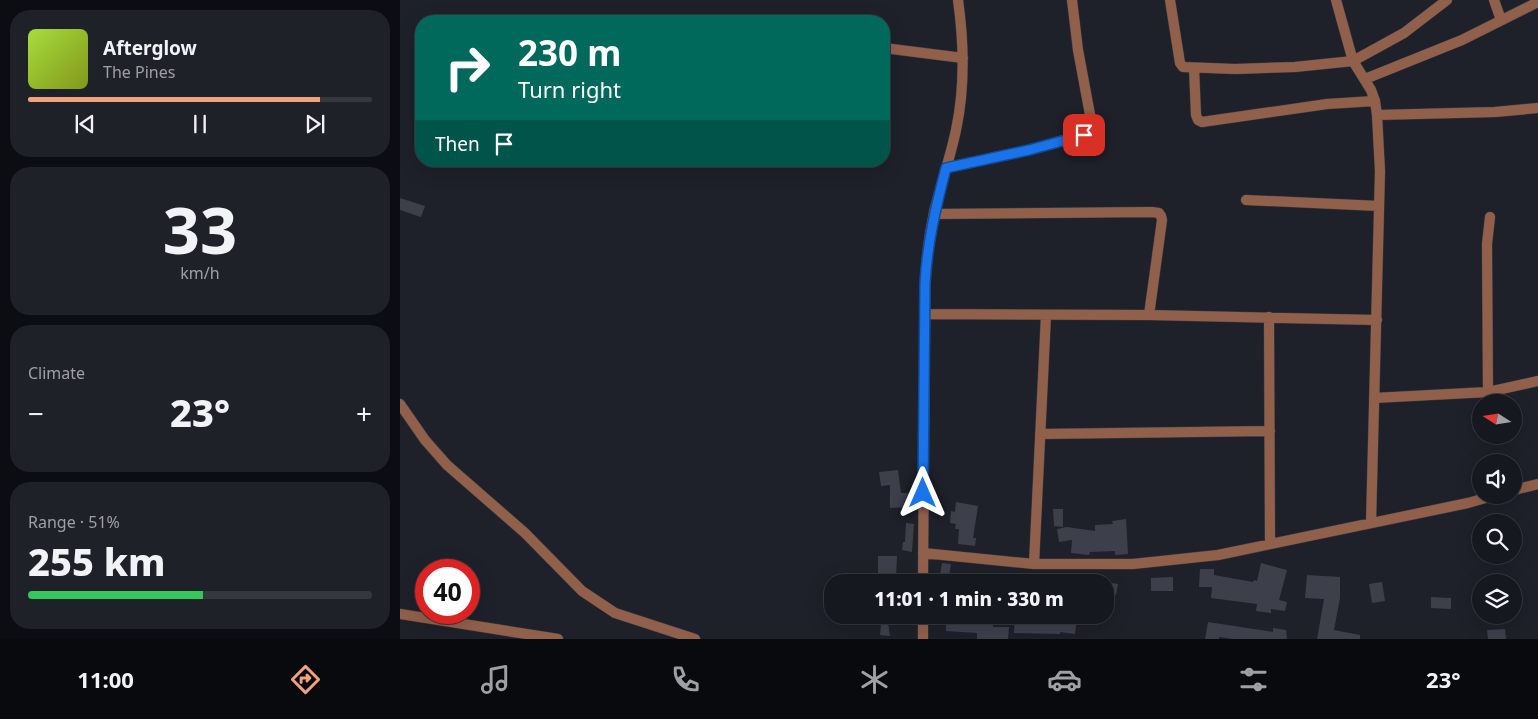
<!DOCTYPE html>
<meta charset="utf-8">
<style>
:root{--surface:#161820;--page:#1f2129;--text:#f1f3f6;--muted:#9ea0a5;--line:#35373e;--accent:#f2a17e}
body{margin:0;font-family:"Noto Sans",sans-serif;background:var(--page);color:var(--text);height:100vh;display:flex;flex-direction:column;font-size:19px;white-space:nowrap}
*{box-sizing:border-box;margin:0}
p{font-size:16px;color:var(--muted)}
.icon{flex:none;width:28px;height:28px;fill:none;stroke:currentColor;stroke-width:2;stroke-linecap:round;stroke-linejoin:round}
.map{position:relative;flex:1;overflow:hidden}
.panel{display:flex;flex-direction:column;gap:10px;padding:10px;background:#0c0d12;width:400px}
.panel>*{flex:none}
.top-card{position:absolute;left:15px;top:15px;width:475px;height:152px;border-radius:20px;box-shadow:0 5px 20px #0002,0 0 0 1px var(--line);background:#00695c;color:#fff;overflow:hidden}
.needle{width:32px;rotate:282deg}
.controls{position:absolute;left:1072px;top:394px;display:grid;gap:10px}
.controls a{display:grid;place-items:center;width:50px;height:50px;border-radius:50%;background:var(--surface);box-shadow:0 5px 20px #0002,0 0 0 1px var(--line);font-size:25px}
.speed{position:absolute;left:15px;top:559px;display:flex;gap:10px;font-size:25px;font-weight:700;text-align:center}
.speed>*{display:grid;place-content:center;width:65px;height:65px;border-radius:50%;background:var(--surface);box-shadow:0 5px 20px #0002,0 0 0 1px var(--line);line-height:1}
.speed .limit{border:8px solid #d22;background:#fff;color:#111}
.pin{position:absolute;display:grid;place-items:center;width:42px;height:42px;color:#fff;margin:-21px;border-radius:10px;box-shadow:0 2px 8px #0006}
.me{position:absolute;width:55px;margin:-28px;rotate:0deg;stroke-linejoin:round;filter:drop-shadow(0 0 4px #0008)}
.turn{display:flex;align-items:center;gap:18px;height:105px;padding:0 20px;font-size:22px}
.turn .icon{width:65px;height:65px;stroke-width:2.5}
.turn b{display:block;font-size:35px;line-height:42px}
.then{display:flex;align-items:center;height:48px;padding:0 20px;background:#0003;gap:10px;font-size:19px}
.big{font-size:38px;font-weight:800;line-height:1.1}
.panel .widget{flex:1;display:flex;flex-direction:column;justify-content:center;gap:8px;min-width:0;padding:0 18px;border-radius:20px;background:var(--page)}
.panel .dial{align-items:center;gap:0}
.dial b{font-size:65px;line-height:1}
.song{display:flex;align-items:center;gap:15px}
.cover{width:60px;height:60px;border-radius:8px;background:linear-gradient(135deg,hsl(80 70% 55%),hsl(70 70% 35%))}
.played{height:5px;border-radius:2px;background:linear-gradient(90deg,var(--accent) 85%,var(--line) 85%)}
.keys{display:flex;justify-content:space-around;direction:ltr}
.heat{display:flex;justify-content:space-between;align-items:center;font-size:28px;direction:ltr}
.charge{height:8px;border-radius:4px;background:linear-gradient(90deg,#34c759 51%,var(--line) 0)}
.trip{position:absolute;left:424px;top:574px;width:290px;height:50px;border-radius:20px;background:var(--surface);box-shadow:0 5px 20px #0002,0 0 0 1px var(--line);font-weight:800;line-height:50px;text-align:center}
.tab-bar{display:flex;height:80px;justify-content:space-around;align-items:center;background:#090a0d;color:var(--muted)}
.tab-bar .icon{width:35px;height:35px}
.tab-bar .active{color:var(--accent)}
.tab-bar b{font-size:22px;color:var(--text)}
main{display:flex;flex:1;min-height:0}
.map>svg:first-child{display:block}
</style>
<main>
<section class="panel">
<div class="widget">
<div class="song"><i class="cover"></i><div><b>Afterglow</b><p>The Pines</p></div></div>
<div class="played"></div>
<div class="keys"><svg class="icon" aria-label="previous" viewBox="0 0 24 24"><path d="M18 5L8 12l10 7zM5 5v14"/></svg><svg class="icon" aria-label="pause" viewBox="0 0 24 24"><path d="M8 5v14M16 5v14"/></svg><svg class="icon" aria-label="next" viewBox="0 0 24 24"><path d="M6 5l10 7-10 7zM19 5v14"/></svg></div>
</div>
<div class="widget dial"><b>33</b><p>km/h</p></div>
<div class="widget"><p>Climate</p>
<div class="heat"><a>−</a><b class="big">23°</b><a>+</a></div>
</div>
<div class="widget"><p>Range · 51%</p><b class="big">255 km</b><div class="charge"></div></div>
</section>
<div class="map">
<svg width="1138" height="639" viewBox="0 0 1138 639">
<rect width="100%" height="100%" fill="#1e202a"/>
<path fill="#3d404b" d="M0,198L25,206L21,217L0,210Z
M498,470L501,493H510L511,507L490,508V485L481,486L479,472Z
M556,502L578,506L573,538H576L575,546L558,544L559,529H555L556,524L550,523L551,511L555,512Z
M653,509H663V527L654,526Z
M726,519L728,554L715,555V551L690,552L689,555L671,553L672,540L659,542L657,529L667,527L695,531V525L713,524L712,521Z
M506,523L514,524L512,552L502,550L503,542H505Z
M478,556H497L496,576H478Z
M542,563L551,564L548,582L539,581Z
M861,563L887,570L879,600L887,602L885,611L871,609V613L856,611L857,604L811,598L812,587H799L800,569H814V575L853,582L854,580L857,581Z
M499,574L510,575L509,582H498Z
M907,575L940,577V598L934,630L960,635V639H917L924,599L905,598Z
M773,577V591H751V578Z
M705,582L718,584L716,595L705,593Z
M982,582L985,601L972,603L969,584Z
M1031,597L1051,598V609L1031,608Z
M482,615H487L490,636L480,635Z
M546,615H593V627H609L608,639H577V633L546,631Z
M662,615L677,616L675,634L660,632V634L614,633L615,616L662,618Z
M808,622L873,632V628L886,630L887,639H832L819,637V639H805Z
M1105,629L1106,639H1088L1087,630Z"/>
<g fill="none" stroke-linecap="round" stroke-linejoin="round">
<g stroke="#3a3c46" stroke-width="11">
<path id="minor" d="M770,0L780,63L783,67L835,69L895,67L953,61L1004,33L1047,0
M936,0L953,61L971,90L975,101L977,115L980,171L971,523
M1094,0L1101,20
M484,48L563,58
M794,68L796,115L798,120L802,122L927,104L975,101
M965,79L1062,40L1138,2
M977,115L1095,112L1138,108
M546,168L629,150L689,133L692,127L691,120L678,50L672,0
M846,200L979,206
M534,214L752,212L759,213L761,216L762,220L749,315
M525,314L749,315L977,320
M869,317L870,544
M1088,392L1087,244L1090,217
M974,398L1088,392L1138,381
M0,404L25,440L47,465L125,533L182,591L215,613L295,639
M640,434L870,431
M1114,490L1138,484
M523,553L634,564H733L818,555L1068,503L1096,495
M634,564L646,315
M523,582L525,284C526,260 529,236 534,212C541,185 550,158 556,130C565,88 564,43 558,0
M0,614L158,639
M523,615V639"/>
</g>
<use href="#minor" stroke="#91604b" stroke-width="10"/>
</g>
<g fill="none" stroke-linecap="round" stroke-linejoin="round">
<g stroke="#114b97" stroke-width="12">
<path id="route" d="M523,493L525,284C527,244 536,206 546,168L629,150L684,135"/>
</g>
<use href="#route" stroke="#1a73e8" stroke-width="9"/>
</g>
</svg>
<div class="controls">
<a><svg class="needle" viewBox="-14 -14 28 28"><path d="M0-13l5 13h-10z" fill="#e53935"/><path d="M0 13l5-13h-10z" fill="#9ea0a5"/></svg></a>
<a><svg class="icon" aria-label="sound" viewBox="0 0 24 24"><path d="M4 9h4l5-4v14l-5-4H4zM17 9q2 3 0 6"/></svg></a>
<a><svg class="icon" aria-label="search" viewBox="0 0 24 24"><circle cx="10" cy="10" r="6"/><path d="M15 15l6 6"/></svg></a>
<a><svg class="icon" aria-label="layers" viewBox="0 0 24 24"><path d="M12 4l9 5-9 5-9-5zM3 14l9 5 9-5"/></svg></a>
</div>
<div class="speed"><div class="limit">40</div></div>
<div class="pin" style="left:684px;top:135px;background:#d93025"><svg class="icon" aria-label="arrive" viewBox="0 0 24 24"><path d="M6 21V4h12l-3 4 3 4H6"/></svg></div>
<svg class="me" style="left:523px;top:493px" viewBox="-20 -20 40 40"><path d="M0-17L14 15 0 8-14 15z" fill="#1a73e8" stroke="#fff" stroke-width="4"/></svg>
<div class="trip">11:01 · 1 min · 330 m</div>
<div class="top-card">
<div class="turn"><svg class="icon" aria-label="right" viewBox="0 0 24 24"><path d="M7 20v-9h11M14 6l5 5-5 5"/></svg><div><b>230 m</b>Turn right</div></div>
<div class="then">Then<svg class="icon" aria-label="arrive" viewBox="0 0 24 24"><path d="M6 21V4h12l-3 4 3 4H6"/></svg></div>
</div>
</div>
</main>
<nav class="tab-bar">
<b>11:00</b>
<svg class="icon active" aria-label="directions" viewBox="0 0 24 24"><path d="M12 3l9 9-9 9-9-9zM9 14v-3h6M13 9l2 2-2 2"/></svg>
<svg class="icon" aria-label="music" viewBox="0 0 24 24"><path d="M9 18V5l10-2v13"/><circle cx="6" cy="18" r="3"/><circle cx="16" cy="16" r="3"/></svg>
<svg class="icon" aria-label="phone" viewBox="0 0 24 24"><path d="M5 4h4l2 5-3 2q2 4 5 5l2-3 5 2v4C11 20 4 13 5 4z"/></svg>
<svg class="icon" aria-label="climate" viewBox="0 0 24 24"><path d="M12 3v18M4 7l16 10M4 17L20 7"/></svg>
<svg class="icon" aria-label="car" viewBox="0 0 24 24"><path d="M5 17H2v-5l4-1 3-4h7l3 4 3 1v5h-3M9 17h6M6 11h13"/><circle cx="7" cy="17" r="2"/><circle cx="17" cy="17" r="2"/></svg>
<svg class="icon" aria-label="filters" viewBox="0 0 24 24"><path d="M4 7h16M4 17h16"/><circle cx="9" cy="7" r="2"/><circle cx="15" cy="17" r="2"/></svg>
<b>23°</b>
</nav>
